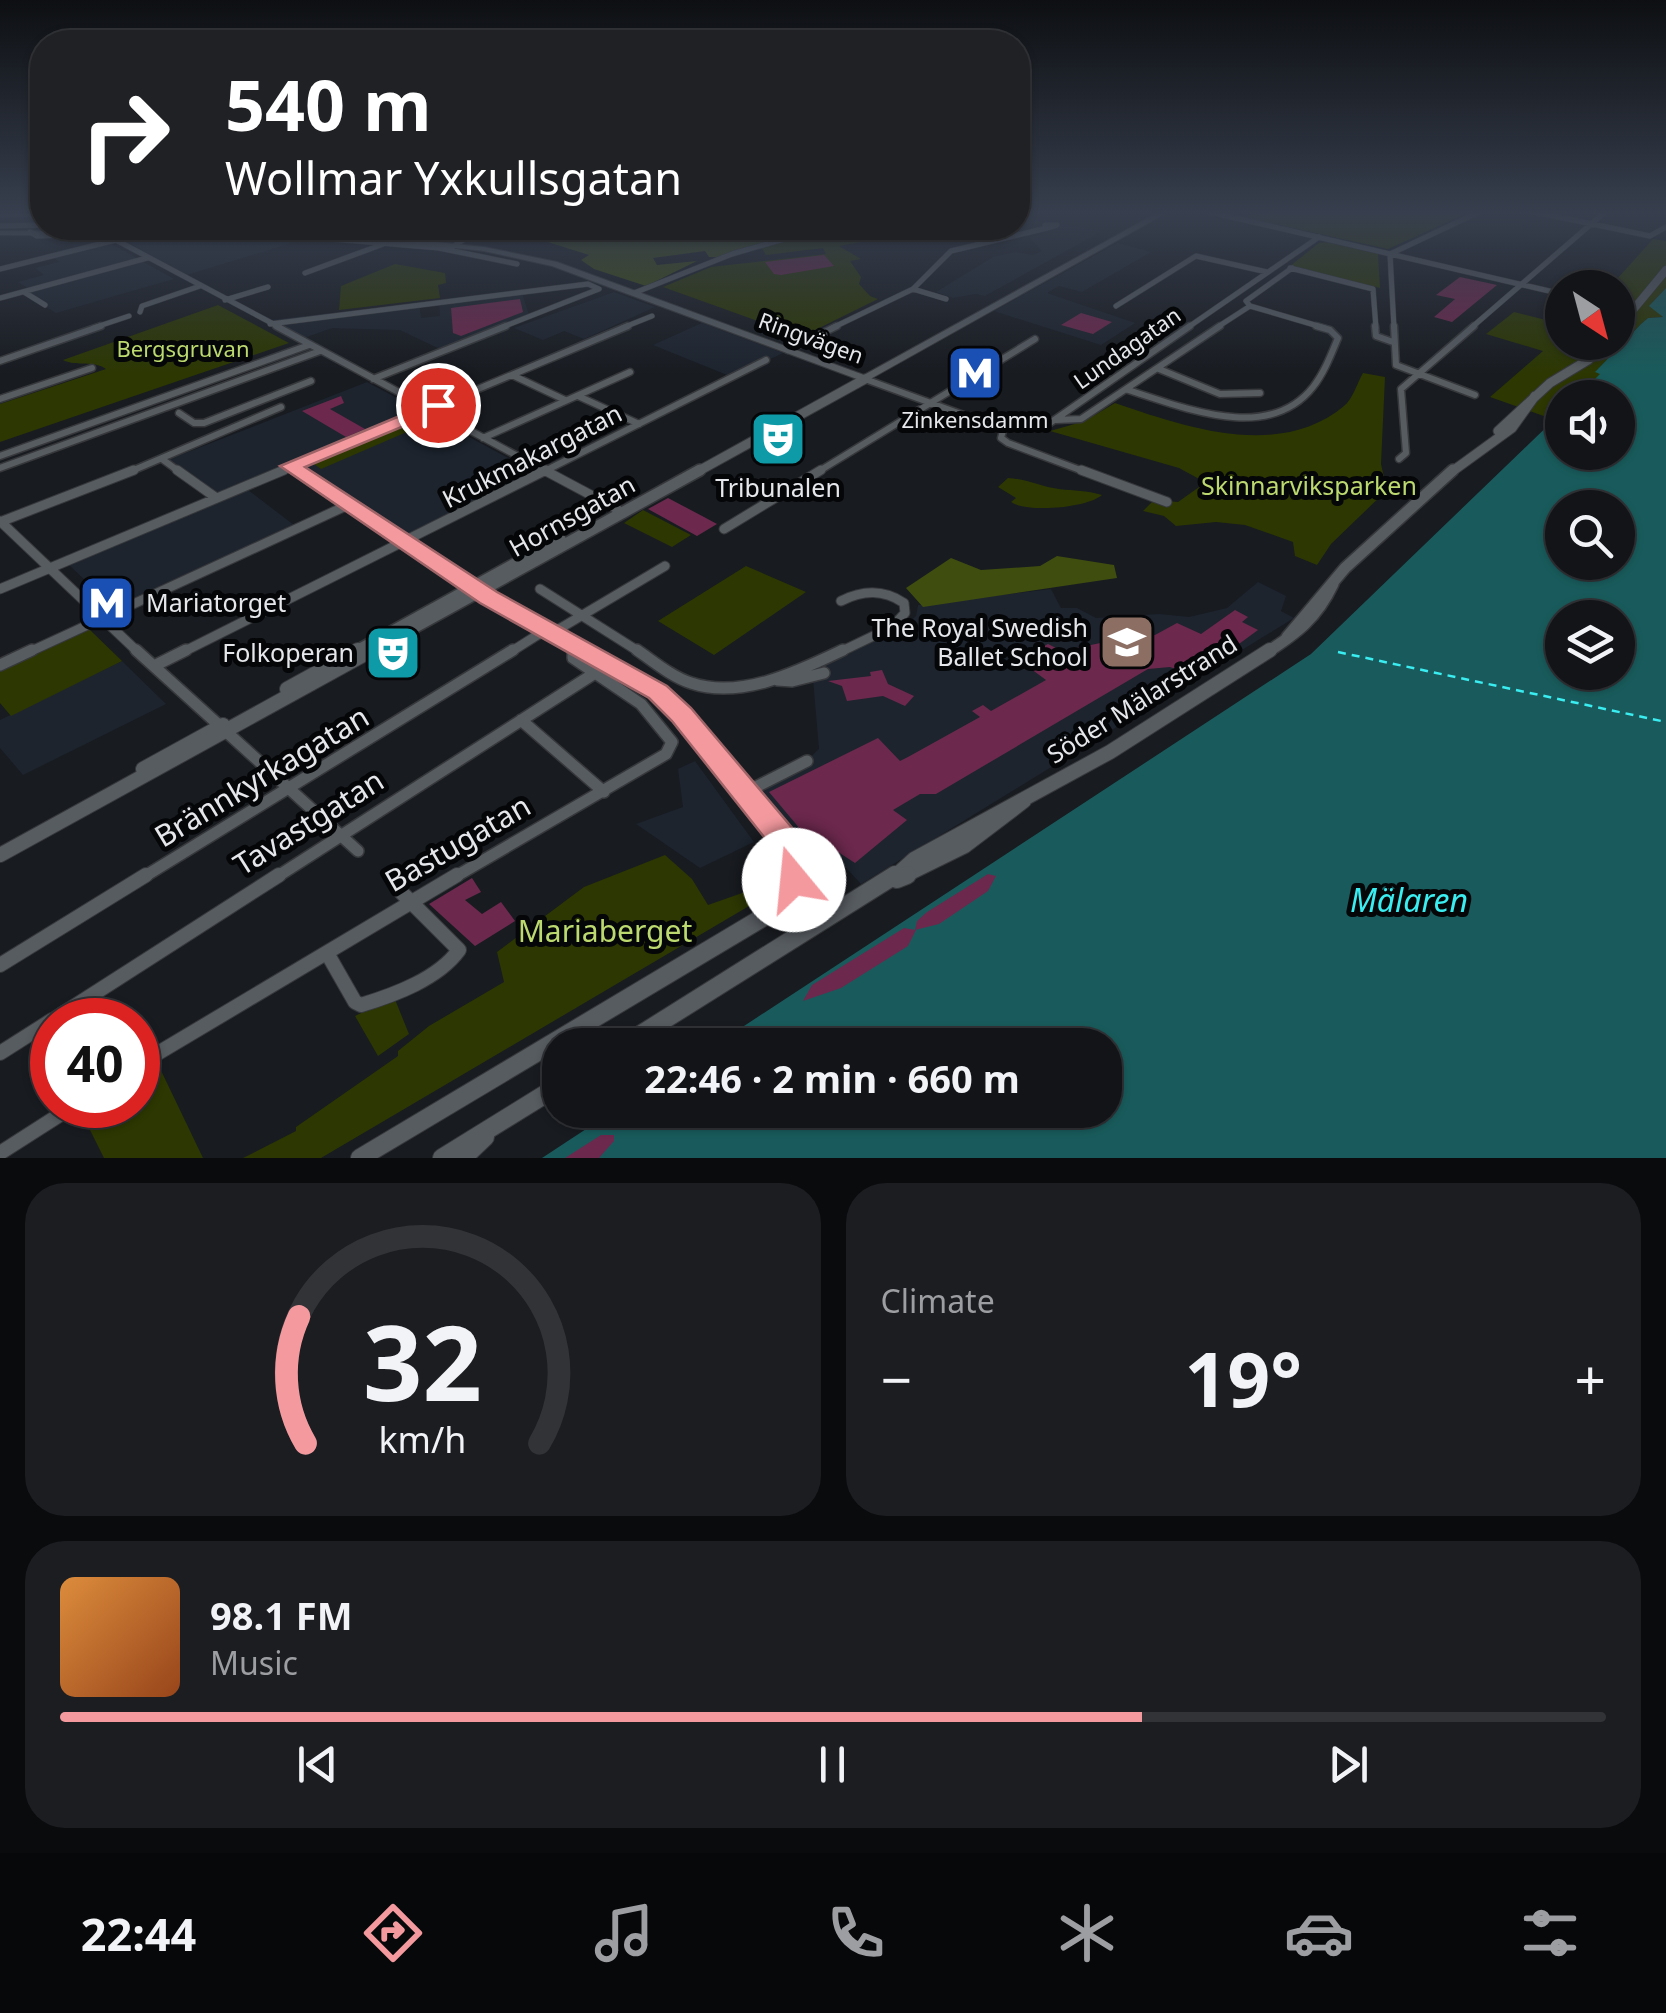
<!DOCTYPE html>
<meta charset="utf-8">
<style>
:root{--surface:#121418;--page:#1b1d21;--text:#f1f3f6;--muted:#9c9ea2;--line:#313337;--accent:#f49a9f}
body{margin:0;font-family:"Noto Sans",sans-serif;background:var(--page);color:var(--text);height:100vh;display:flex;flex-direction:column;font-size:38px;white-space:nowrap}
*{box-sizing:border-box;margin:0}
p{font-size:32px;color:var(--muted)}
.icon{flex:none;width:55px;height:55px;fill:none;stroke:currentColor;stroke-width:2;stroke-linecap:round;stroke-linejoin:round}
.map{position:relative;height:1158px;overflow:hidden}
.panel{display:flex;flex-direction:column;gap:25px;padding:25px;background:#0a0b0d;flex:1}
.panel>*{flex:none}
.guide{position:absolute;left:30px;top:30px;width:1000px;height:210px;border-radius:40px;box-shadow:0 2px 8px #0004,0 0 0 2px var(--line);background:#202124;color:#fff;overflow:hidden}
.needle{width:65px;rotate:144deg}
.controls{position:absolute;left:1545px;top:270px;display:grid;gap:20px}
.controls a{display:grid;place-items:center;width:90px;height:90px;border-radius:50%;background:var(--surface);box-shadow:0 2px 8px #0004,0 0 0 2px var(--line);font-size:50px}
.speed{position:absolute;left:30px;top:998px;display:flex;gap:20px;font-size:50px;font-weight:700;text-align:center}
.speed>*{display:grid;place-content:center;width:130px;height:130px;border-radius:50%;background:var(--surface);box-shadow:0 2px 8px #0004,0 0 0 2px var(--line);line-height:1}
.speed .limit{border:15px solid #d22;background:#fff;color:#111}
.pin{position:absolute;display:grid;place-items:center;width:85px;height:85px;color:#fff;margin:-42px;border:5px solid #fff;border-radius:50%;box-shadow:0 2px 10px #0007}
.me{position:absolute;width:110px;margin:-55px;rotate:343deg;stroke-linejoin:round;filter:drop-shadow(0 0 8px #0008)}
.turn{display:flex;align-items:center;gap:35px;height:210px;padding:0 30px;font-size:45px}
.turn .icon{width:130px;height:130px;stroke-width:2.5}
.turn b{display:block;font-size:70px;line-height:85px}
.big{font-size:75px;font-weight:700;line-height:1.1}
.panel .tile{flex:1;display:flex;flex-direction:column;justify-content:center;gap:15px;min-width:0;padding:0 35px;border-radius:40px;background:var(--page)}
.panel .dial{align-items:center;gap:0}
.dial svg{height:260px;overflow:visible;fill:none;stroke:var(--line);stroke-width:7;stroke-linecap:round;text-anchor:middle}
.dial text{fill:var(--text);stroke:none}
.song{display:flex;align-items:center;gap:30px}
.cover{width:120px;height:120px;border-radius:15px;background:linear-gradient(135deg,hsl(30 70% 55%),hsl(20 70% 35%))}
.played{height:10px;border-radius:5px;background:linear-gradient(90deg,var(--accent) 70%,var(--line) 70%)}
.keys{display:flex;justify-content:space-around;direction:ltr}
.heat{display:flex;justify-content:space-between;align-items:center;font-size:55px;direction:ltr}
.panel .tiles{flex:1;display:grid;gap:25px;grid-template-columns:1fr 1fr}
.tile:last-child{grid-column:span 2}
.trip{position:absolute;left:542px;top:1028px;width:580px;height:100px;border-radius:40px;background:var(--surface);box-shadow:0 2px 8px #0004,0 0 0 2px var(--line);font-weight:700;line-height:100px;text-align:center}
.tabs{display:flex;height:160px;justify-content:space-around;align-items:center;background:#07080a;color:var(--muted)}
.tabs .icon{width:70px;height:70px}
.tabs .current{color:var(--accent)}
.tabs b{font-size:45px;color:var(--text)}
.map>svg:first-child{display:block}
</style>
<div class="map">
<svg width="1666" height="1158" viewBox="0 0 1666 1158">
<rect width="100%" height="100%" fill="#181b20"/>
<path fill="#1d242e" d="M1065,224L1102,231L985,296L976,294L953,298L936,292L993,257L1016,252L1033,255L1042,251L1030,238Z
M128,235H317L187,275L124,240Z
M108,242L174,279L56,313L22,292L29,289L18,282L44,275L35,268L59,262L52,256Z
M1117,243L1151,252L1082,292L1059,286L1047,293L1135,323L1101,345L994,311Z
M614,292L655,307L584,339L564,331L543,340L514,328Z
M522,293L530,318L444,351L400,330L332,328L304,338L270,320L419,303L421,318L440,316L439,301Z
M702,323L783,353L732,377L653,345Z
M367,382L538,474L405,541L290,466L216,497L165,461Z
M248,490L294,525L113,607L67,563Z
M1258,582L1286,596L1281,611L1294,618L861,884L819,839L803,844L764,795L760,784L806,761L819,749L813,679L800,675L904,627L916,616L918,605L1051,589L1061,608H1077L1096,618L1159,614L1189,617L1227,608Z
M122,661L166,704L23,775L0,748V720Z
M695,761L754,842L700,868L636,824L683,807L678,769Z"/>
<path fill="#2c3702" d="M1256,212H1469L1388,249L1248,218Z
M829,228H942L839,246L861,259L850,261L861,277L859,284L870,296L878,299L807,334L788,332L663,287L711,267L826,254L823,248L766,255L761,247Z
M1653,239L1666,241V288L1650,305L1663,317L1648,318L1641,324L1596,371L1601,374L1577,397L1562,398V412L1555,420L1490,397L1543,351L1486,334L1514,312L1562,324V342H1618L1617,279Z
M1326,242L1378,254L1380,288L1290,266L1319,243Z
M395,264L445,273L446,283L438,285L440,298L339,310L341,286Z
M218,305L289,343L0,442V404L106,369C94,360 77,367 63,360Z
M1363,373L1385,377L1381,464L1387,490L1331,544L1317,565L1295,556L1293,542L1245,525L1216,522L1176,526L1164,516L1143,511L1154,500L1178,502L1202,485L1201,480L1179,468L1050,431L1085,421L1115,403C1185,427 1279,460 1344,406C1353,399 1357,383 1363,373Z
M419,416L430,422L321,469L311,462Z
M1008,478C1027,479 1041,487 1059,489C1075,491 1086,490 1102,495C1087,508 1028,513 1011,502L1016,498L998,487Z
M643,510L691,535L672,547L624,523Z
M746,566L806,592L714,655L658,621Z
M89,629L122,661L11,716L0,703V671Z
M665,855L692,879L708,905L762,886L761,899L321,1158H243L296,1131V1127L398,1056V1051L429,1026L504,982L497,952L584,887Z
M394,997L409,1034L378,1056L355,1016Z
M155,1058L203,1158H104L79,1108L138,1105V1070Z"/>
<path fill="#3f4d0f" d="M486,228H791L803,230L717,257H709L705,251L653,258L657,265L697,261L646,286L594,269L581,260L589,255L513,231L481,232Z
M1057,556L1114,565L1117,578L923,607L906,588L951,558L981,570L1040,566Z"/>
<path fill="#195b5c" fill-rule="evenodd" d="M1666,288V1158H542L615,1110H1105V1045H715L1311,654L1562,412V452H1618V398L1577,397L1600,374L1595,372L1641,324L1648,318L1663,317L1649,306ZM1562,508H1618V562H1562ZM1562,618H1618V672H1562Z"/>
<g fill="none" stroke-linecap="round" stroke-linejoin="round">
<path stroke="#3aedf1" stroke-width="2.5" stroke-dasharray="8 6" stroke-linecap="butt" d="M1338,652L1666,722"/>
</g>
<path fill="#6c284d" d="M824,255L834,266L781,275L774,274L765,262Z
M1460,277L1497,285L1452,322L1434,317L1455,299L1436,295Z
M520,299L523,312L461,336L453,333L451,308Z
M1081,313L1112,322L1093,334L1061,325Z
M341,396L344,403L330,409L365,429L346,437L302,411Z
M668,498L704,517L717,524L697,536L648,509Z
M1235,610L1248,617L1242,622L1258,630L1228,652L1192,675L1170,667L1148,669L936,794H920L893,810L907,820L855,863L818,839L811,842L769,792L878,738L900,761L908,757L980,717L972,711L983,705L991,711L1046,680L1019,660L1048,644L1062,651L1134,636L1137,640L1155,635L1177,623L1201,634Z
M882,670L888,684L914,696L905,706L883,696L847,701L842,686L828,681L871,676L870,672Z
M988,874L996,876L988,891L939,924L915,930L917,921L927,912Z
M472,878L481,892L465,900L482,914L501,902L515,921L475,946L429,904Z
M904,928L916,930L908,946L841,988L803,1001L812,985Z
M601,1135H614V1141L599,1158H565Z"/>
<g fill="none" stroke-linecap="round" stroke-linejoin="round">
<g stroke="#36383b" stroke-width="6">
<path id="minor-far4" d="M1210,212L1562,294
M1535,212L1650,236L1666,227
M0,215L42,214
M1045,225H1057L1047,228Z
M0,226L42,225
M319,228L322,232
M30,232L37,236L90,234
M336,235L349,228
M210,236L295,238L311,234
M333,239L439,248L517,264
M116,240L281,328
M449,249L482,228
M1390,254L1394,328
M1390,254L1479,212
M1290,268L1373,289L1376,328
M0,269L116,240L133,229
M305,273L386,243
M913,289L946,299
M24,292L45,305
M634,293L732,254L822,228
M0,298L147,258
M225,300L268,287
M1116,306L1196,256L1267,272
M1250,306L1325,328
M140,312L142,306L200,286
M270,324L588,284L599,289L500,328
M93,328L129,316
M622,328L652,316
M832,328L913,289L951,251L1047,228
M1187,328L1319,237
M1216,328L1250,306L1246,301L1292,268
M1471,328L1605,212"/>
</g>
<g stroke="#36383b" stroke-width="9">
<path id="minor-far3" d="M276,326L549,473
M1375,326L1376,336L1393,342
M1394,326L1396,365L1475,395
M788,350L837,326
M0,361L101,326
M1159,369L1220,394L1260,393
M512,375L565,400
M373,379L506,326
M865,379L991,425H1047L1190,326
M1128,390C1183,407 1268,444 1313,387C1324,373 1331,355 1338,338L1330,330L1316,326
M578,396L639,424
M0,399L92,368
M179,413L194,423H204L311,381
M1056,420L1081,419L1220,326
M1004,427L1001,438L1008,443L1088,473
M483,438L630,372
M0,456L309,345
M162,459L181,473
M1399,459L1406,453L1401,389L1474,326
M290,466L300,473
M0,468L320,351
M127,473L281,407
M278,473L628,326
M541,473L766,360
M816,473L1035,339"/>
</g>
<g stroke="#36383b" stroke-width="11">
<path id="minor-far2" d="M177,470L215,497
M296,470L472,587
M544,470L617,509
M1081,470L1167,502
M0,521L139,653
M0,522L134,470
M724,529L821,470
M0,589L284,470
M540,589L641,653
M554,632L665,566
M573,642V653
M27,653L348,505
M181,653L546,470
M509,653L547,629
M838,653L892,627L905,613L904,603C883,589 863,590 841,601"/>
</g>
<g stroke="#36383b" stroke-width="14">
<path id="minor-far1" d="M136,650L358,851
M637,650C653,661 672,677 691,683C741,700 799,671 843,650
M0,665L32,650
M154,666L186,650
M777,680L792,681L824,673
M521,720L604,792
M746,792L807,761
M142,878L513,650
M275,878L595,673
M453,878L666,754L672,742L641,704L573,658V650"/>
</g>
<g stroke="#36383b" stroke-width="16">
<path id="minor" d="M327,953L355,1002L361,1005C394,995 438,979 459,950L399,890
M0,965L146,875
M53,1020L279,875
M0,1053L52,1020
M138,1065L457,875
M0,1153L75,1105"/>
</g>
<g stroke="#36383b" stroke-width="9">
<path id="tertiary-far4" d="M1618,328L1666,270"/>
</g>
<g stroke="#36383b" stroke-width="11">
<path id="tertiary-far3" d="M1618,329L1621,326
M1498,431L1550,383L1588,360L1606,342
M695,473L865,379
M1450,473L1512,428L1535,396"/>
</g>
<g stroke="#36383b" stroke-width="14">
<path id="tertiary-far2" d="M476,589L588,653
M1287,637L1345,568L1453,470
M353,653L560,539
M368,653L700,470
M1266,653C1297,633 1317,618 1333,584"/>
</g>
<g stroke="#36383b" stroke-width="16">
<path id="tertiary-far1" d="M584,650L658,692L713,752L789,848L793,878
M287,689L358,650
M143,769L223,725
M0,855L372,650
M893,878L914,859L1110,752L1270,650
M900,878L965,846L1024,801"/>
</g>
<g stroke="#36383b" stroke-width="20">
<path id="tertiary" d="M897,879L907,875
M624,1045L895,875
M360,1158L762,918L785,896L794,875
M442,1158L560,1085
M463,1158L485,1137"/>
</g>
<g stroke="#36383b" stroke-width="2">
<path id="secondary" d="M1159,212H1168L865,382L552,266L484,251L351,237L0,235V231L351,233L484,247L557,262L864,375Z"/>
</g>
<use href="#minor-far4" stroke="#575c61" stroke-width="5"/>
<use href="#minor-far3" stroke="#575c61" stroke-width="6"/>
<use href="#minor-far2" stroke="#575c61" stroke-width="9"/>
<use href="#minor-far1" stroke="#575c61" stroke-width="11"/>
<use href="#minor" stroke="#575c61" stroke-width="14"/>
<use href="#tertiary-far4" stroke="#575c61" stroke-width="8"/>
<use href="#tertiary-far3" stroke="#575c61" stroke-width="9"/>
<use href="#tertiary-far2" stroke="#575c61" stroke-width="11"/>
<use href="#tertiary-far1" stroke="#575c61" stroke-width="14"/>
<use href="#tertiary" stroke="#575c61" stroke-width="18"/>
<use href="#secondary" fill="#575c61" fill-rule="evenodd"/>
<path stroke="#75777c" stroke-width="2.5" stroke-dasharray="11 11" stroke-linecap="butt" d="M407,232L422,228"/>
</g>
<linearGradient id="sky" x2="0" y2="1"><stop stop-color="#0d0f12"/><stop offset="0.57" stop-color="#373f4e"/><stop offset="1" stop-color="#373f4e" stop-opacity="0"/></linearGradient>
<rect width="1666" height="374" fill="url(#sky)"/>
<path fill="#f49a9f" stroke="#9f6467" stroke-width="2.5" d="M438,400L447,405L445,409L305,467L497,592L667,686L691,708L794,830L809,857V880L805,889L794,892L783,889C776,875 780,861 772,847L672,721L649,698L480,603L280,466Z"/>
<defs>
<g id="metro-square" transform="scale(2.875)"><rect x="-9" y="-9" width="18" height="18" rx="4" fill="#1a4fb4" stroke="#050608"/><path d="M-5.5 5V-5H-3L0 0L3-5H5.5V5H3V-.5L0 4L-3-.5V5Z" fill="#fff"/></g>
<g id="theatre-square" transform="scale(2.875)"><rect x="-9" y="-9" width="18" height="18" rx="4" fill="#0f9aa8" stroke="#050608"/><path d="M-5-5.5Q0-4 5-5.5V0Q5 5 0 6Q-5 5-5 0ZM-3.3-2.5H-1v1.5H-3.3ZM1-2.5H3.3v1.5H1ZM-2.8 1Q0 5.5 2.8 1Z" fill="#fff"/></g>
<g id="school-square" transform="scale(2.875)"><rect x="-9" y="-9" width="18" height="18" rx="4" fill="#8d6e63" stroke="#050608"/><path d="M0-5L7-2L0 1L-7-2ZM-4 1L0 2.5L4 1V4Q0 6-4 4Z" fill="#fff"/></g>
</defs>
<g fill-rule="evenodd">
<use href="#metro-square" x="975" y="373"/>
<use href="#theatre-square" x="778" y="439"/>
<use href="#metro-square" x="107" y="603"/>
<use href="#school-square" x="1127" y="642"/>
<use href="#theatre-square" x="393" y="653"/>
</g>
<g text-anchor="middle" stroke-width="10" stroke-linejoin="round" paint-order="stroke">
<g font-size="22" fill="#e5e7eb" stroke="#050608">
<text transform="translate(811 338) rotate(20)" y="8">Ringvägen</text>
<text transform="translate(1127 348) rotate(-35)" y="8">Lundagatan</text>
</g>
<g font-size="22" fill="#bcd96f" stroke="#050608">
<text x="183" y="357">Bergsgruvan</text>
</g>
<g font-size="22" fill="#e5e7eb" stroke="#050608">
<text x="975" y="428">Zinkensdamm</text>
</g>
<g font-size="25" fill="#e5e7eb" stroke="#050608">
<text transform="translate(532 456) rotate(-27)" y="9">Krukmakargatan</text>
<text transform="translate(572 516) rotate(-29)" y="9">Hornsgatan</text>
<text transform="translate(1142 699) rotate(-32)" y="9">Söder Mälarstrand</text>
</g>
<g font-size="25" fill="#bcd96f" stroke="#050608">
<text x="1309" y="495">Skinnarviksparken</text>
</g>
<g font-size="25" fill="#e5e7eb" stroke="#050608" text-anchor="end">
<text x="778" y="497" text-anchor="middle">Tribunalen</text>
<text x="146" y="612" text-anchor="start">Mariatorget</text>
<text x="1088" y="637">The Royal Swedish<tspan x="1088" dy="29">Ballet School</tspan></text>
<text x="354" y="662">Folkoperan</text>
</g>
<g font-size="30" fill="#e5e7eb" stroke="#050608">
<text transform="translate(262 777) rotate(-31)" y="10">Brännkyrkagatan</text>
<text transform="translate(309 823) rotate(-32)" y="10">Tavastgatan</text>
<text transform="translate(458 844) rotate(-30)" y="10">Bastugatan</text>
</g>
<g font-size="30" fill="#bcd96f" stroke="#050608">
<text x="605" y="942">Mariaberget</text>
</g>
<g font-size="32" font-style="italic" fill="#3aedf1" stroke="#050608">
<text x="1409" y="912">Mälaren</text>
</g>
</g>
</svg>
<div class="controls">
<a><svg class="needle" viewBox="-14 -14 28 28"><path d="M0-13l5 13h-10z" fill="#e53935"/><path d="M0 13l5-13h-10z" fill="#9c9ea2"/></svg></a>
<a><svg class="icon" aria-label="sound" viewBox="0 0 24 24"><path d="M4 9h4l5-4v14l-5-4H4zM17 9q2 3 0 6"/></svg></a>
<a><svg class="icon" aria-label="search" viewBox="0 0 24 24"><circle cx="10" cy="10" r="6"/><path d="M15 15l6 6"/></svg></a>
<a><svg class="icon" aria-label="layers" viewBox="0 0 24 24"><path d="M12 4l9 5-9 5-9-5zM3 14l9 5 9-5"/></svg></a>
</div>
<div class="speed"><div class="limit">40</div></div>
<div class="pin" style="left:438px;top:405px;background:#d93025"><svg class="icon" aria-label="arrive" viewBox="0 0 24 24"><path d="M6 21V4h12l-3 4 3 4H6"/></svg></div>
<svg class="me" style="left:794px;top:880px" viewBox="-20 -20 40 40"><circle r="19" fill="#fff"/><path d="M0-13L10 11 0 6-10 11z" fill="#f49a9f"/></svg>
<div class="trip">22:46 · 2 min · 660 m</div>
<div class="guide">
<div class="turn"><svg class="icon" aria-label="right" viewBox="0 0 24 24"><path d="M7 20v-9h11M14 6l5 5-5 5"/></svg><div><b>540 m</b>Wollmar Yxkullsgatan</div></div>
</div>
</div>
<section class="panel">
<div class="tiles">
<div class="tile dial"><svg viewBox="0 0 100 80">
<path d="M14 69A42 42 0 1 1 86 69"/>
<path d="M14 69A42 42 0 0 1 12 30" stroke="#f49a9f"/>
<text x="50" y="56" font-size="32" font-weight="700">32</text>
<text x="50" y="72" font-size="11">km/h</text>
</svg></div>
<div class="tile"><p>Climate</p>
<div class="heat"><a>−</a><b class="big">19°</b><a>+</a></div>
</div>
<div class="tile">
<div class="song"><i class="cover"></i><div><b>98.1 FM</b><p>Music</p></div></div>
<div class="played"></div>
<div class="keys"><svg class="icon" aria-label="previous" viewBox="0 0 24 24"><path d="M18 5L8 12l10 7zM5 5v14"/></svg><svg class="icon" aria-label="pause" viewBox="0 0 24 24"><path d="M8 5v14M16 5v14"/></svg><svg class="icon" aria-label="next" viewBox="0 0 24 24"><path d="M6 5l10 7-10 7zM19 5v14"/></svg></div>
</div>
</div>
</section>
<nav class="tabs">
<b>22:44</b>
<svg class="icon current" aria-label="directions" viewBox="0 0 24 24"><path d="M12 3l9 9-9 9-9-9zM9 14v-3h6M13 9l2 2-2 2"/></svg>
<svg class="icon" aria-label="music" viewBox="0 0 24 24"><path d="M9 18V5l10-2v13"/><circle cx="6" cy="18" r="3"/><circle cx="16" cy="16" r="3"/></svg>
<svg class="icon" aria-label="phone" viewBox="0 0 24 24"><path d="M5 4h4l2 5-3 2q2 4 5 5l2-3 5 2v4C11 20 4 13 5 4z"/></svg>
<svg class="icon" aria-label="climate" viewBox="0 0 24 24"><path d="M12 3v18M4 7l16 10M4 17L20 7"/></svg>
<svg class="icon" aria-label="car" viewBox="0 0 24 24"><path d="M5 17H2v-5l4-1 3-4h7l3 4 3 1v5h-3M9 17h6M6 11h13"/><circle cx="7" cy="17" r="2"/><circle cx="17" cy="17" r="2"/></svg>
<svg class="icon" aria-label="filters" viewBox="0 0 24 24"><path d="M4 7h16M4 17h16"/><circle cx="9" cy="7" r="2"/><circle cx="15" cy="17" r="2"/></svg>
</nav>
